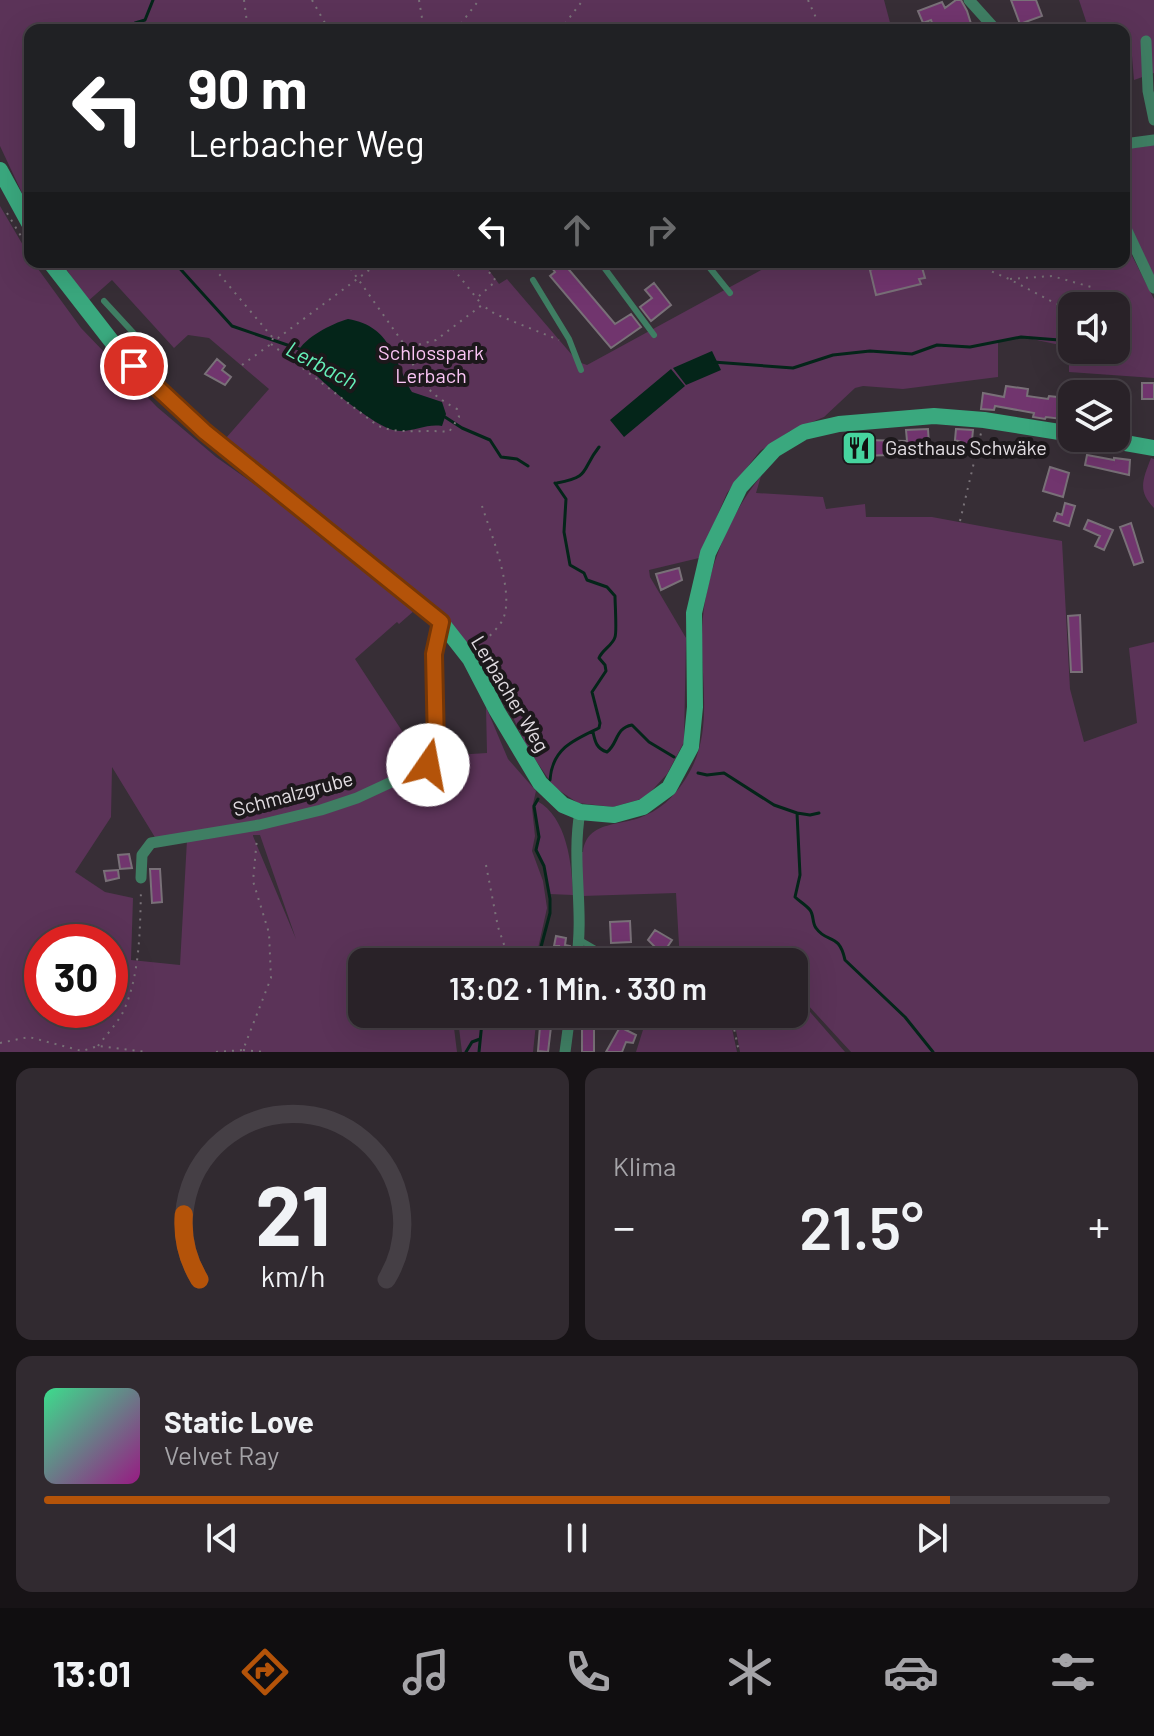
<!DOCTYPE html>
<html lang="de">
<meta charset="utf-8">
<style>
:root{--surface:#292228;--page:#312a30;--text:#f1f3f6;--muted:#a5a4a8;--line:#453f45;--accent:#b45309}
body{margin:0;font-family:Barlow,sans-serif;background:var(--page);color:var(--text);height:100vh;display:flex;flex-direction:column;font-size:30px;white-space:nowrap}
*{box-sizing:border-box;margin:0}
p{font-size:26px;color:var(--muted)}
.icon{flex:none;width:44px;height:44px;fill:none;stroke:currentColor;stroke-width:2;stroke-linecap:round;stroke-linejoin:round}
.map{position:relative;height:1052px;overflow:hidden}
.details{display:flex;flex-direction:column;gap:16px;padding:16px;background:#171316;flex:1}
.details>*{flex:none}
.hud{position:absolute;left:24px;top:24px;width:1106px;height:244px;border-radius:16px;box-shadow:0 8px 32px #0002,0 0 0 2px var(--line);background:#202124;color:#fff;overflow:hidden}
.controls{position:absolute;left:1058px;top:292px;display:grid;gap:16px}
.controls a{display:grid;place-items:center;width:72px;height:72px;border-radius:16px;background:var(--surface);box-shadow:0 8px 32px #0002,0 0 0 2px var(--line);font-size:40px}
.speed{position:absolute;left:24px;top:924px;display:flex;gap:16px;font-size:40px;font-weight:700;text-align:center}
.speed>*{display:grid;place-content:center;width:104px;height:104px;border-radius:50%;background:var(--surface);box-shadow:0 8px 32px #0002,0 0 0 2px var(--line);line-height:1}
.speed .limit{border:12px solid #d22;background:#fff;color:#111}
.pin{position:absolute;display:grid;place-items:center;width:68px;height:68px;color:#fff;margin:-34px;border:4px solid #fff;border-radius:50%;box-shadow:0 2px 8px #0007}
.me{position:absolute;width:88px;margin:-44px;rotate:12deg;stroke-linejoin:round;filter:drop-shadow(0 0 6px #0008)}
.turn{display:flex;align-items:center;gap:28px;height:168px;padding:0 32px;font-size:36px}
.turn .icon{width:104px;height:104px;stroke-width:2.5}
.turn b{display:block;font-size:56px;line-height:68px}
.lanes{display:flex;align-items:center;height:76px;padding:0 32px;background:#0003;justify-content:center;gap:40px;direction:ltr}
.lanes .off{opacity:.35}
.big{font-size:60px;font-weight:600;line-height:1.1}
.details .widget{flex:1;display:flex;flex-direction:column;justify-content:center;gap:12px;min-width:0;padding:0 28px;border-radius:16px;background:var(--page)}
.details .dial{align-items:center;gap:0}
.dial svg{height:208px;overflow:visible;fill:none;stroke:var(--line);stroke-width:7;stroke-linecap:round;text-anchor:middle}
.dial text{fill:var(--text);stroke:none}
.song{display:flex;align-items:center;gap:24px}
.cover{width:96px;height:96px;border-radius:12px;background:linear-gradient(135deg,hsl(150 70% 55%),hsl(310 70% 35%))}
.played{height:8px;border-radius:4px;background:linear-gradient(90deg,var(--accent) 85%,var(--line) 85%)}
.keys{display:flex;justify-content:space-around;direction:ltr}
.heat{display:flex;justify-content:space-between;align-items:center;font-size:44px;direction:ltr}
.details .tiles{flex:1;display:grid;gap:16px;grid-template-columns:1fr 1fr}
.widget:last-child{grid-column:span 2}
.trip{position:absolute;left:348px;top:948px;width:460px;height:80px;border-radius:16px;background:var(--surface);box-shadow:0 8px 32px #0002,0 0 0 2px var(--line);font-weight:600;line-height:80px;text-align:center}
.dock{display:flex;height:128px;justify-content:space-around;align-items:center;background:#100e10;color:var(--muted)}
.dock .icon{width:56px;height:56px}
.dock .selected{color:var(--accent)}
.dock b{font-size:36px;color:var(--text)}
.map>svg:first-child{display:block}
</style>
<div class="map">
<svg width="1154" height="1052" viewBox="0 0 1154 1052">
<rect width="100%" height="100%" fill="#372e36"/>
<path fill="#5b3358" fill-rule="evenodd" d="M0,0H884L892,30H30V210L0,146Z
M1079,0H1154V73L1134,80L1130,32L1089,30Z
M1154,145V277L1124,212V149Z
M0,206L30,257V262H33L81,328L157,407L216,457L260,488L415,610L399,624L397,622L355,659L423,763L354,796L255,823L156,839L112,767L111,817L75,872L105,892L133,898L131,960L180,965L187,840L355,803L427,771L439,756L487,753L486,707L508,759L536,791L532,808L535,836L532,851L543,881L547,908L535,962H362V1014H471L454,1028L457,1052H0ZM253,835H260L296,939L253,836ZM42,942H110V1010H42Z
M1124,240L1154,299V378L1069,372V347L1023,337L998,341V377L903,389L863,386L855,388L824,417L790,431L760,451L727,493L699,558L649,570L650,577L686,638L684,742L667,774L645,798L613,807L578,803L554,787L528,749L503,696L473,649L420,594L226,438L269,389L209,338L188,335L174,348L112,280L87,302L62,262H483L499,284L507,279L578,362L587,365L776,262H1124ZM1072,306H1116V350H1072Z
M1151,458L1154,459V508C1137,491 1143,479 1151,458Z
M761,476L756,493L823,497L826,509L865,504L866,517H932L1062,541L1070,689L1084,742L1137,723L1129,648L1154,642V1052H851L806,1003L804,1005L845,1052H740L733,1014H794V962H680L676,893L582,896L579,852H583C587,819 623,827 646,815C665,807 679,791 689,773C713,732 701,681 702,635C703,579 726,519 761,476Z
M537,801C567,817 572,864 573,895L549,894L544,867L536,851L539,834L534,808Z
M478,1014H537L533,1052H462L459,1028Z
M648,1014H729L737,1052H636Z"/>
<path fill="#042519" d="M348,319C392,326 394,362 412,392L442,402L446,414L442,426C425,423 411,434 393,430C371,424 308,373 297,353C305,337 331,324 348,319Z
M712,351L721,370L686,385L673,368Z
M671,369L685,386L624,437L610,420Z"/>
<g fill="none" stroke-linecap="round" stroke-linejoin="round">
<path stroke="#042519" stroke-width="3" d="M131,30L135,23L145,20L153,0
M174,262L232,326L302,350
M713,362L793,368L833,355L870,351L912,354L937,345L970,347L1021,337L1072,341
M445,417L462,428L490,440L501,457L517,459L528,466
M557,483C592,476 580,471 599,447
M593,732C595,742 597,749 607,752C618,744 615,728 632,725L649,742L674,757
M698,773L707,775L724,773L774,805L797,813L800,875L795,897C799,901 806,905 810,910C814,915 812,923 816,928C827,944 839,932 845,960L905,1017L933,1052
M550,780C552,749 573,740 599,728L600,723L592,692L606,671L605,665L599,658C602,650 613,645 615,637C617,633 615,603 615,596L607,587L587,580L584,573L570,565L564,532L566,499L555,483
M797,813L810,815L819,813
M537,962L550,913V899L544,866L536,850L539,837L534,806L538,799
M493,1014L502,1016L507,1014
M466,1052L472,1042L480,1039
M479,1052L482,1022L486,1015L492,1014"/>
</g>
<path fill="#71356e" stroke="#797078" stroke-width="2" d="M956,0H961L967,11L973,30H935L931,20L923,23L918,11L942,2L945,8Z
M1011,0H1036L1042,16L1020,24Z
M547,262H561L565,265L615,324L631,314L641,327L611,348L550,276L555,272Z
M889,262L921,264L925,278L919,279L921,284L876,295L870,270Z
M654,283L671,305L651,321L640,307L652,298L645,290Z
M217,359L225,366L222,370L231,377L225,385L205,374Z
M1142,383H1154V399H1142Z
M1006,386L1028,389L1027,396L1048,399L1049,396L1057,397V401L1069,403V413L1063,412L1062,419L1046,417L1045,419L1033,417L1034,413L995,406L994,410L981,409L983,393L1004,397Z
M928,429L929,444L914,445V454L863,456V459L858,462H848V450H844V442L850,441L849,434L865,433V440L907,441L906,430Z
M956,429L973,430L972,440H977L973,453H964V443L955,440Z
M1087,455L1114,460V458L1130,460L1129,475L1085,465Z
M1050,467L1069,473L1063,497L1043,491Z
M1065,503L1075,506L1069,526L1054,521L1057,513L1062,515Z
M1088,520L1113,530L1104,550L1095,546L1100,536L1084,529Z
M1131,523L1143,562L1134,565L1120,527Z
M679,568L682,580L661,590L656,574Z
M1080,615L1082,672H1071L1068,616Z
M129,854L132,868L120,869L118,855Z
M150,869H160L162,902L152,903Z
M118,870L119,878L106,881L104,871Z
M630,921L631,942L611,943L610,922Z
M655,930L672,940L668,946L673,950L674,959L664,961L663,955L648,940Z
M556,936L566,938L565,945L570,946L568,962L556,959L559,946H554Z
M594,1025V1052H582V1026Z
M540,1026L551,1027L548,1052L538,1051Z
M620,1027L636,1035L633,1043L626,1042L622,1052H606Z"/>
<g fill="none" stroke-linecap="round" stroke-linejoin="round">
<path stroke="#797278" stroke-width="2" stroke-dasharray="2 6" stroke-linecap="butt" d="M244,0L248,30
M312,0L329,30
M419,0L424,30
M808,0L817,20V30
M456,30L479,0
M560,30L583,0
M7,213L30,251
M209,262L273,338H278L380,262
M346,262L406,347
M448,262L482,305
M970,262L1009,279L1072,312
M1010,279L1052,276L1091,287
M479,296L496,281L481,262
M271,344L378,426C401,435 425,429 449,432L459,417L457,409C426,392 420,382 406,348L436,340L482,305L495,314L559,340
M242,365L271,344L273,338
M482,506C491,534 515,592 503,619C500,626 492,633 487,639
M960,521L981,433
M486,865L498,927L510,962
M731,1014L739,1052
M468,1021L475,1014
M0,1043L29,1037L82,1051L98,1046L146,1052
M98,1046C106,1035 118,1023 124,1010C140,974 140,929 141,890
M243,1050L265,1052
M216,1052L243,1050L271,978L269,933L253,881L257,838"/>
<path stroke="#3f7e63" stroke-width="6" d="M600,262L654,335
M705,262L730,293
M533,280L569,339L581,370
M104,301L163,365L151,377
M580,940L618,962"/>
<path stroke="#3f7e63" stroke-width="11" d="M969,0L996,30
M1146,41L1148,91L1154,120
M1124,144L1154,140
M1124,224L1154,288
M141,878L142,855L151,843L259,825L321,810L357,798L428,765L434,758L436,746L434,654L441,622
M576,962C585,912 571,862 580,812
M565,1052L570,1014"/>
<path stroke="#3aa87e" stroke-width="16" d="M0,170L30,225
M50,262L123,356L205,432L441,622L470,659L497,711L540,783L563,805L580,812L614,815L643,807L669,788L691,747L695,707L694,613L708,553L740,487L774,450L804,432L839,424L934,416L984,420L1072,434
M1097,438L1154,448"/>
</g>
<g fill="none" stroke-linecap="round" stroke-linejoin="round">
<g stroke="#753606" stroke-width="20">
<path id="route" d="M134,366L205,432L441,622L434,654L436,746L434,758L428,765"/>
</g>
<use href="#route" stroke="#b45309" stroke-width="14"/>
</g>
<defs>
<g id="restaurant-square" transform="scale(1.8)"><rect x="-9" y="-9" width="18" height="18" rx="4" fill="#46d49e" stroke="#1c181b"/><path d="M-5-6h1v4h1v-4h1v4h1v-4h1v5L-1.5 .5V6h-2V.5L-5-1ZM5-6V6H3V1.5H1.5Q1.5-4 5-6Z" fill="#111"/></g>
</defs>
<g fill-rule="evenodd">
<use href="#restaurant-square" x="859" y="448"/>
</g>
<g text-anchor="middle" stroke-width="8" stroke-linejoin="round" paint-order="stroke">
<g font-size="20" fill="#fbc5f5" stroke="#1c181b">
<text x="431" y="360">Schlosspark<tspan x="431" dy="23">Lerbach</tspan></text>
</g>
<g font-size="20" fill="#e2dde2" stroke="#1c181b" text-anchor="start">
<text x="885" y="455">Gasthaus Schwäke</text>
</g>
<g font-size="20" fill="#e2dde2" stroke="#1c181b">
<text transform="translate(510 694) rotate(59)" y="7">Lerbacher Weg</text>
<text transform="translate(293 794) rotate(-15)" y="7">Schmalzgrube</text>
</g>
<g font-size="22" font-style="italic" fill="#65efb8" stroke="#1c181b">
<text transform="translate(322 365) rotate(28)" y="8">Lerbach</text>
</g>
</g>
</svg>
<div class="controls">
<a><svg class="icon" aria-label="sound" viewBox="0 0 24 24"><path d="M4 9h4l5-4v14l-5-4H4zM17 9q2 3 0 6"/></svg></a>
<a><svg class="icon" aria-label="layers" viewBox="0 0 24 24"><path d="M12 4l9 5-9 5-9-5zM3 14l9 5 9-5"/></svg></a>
</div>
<div class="speed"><div class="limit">30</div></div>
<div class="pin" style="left:134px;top:366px;background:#d93025"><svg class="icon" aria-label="arrive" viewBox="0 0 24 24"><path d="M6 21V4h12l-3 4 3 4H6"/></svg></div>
<svg class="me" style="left:428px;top:765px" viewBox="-20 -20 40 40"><circle r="19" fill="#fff"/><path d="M0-13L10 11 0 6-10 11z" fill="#b45309"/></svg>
<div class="trip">13:02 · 1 Min. · 330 m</div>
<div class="hud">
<div class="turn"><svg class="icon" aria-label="left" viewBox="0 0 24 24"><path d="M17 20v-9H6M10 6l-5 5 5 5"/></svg><div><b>90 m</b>Lerbacher Weg</div></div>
<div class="lanes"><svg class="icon" aria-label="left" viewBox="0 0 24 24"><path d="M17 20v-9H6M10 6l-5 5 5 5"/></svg><svg class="icon off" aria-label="ahead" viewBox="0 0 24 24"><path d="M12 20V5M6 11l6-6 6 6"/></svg><svg class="icon off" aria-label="right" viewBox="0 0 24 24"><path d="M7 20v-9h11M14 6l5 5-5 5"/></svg></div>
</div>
</div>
<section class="details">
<div class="tiles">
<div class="widget dial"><svg viewBox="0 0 100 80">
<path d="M14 69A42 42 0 1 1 86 69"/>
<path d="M14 69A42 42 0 0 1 8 44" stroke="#b45309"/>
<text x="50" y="56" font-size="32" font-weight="700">21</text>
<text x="50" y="72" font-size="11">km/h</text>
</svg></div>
<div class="widget"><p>Klima</p>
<div class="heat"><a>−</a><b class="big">21.5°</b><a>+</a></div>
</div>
<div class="widget">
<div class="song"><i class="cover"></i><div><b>Static Love</b><p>Velvet Ray</p></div></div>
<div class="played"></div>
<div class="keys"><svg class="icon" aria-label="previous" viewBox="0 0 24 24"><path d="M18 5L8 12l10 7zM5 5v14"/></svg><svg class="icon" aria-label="pause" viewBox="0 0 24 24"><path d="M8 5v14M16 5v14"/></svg><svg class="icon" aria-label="next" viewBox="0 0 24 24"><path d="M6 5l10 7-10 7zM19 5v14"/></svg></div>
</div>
</div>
</section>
<nav class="dock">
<b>13:01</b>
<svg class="icon selected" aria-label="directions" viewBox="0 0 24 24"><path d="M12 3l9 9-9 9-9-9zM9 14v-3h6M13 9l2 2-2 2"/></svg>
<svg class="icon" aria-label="music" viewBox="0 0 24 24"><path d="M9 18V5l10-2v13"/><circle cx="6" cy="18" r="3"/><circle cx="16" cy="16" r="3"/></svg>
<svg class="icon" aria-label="phone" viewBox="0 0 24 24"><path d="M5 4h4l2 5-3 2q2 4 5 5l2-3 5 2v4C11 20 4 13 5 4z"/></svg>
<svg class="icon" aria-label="climate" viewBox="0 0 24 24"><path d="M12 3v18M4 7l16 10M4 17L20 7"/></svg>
<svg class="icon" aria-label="car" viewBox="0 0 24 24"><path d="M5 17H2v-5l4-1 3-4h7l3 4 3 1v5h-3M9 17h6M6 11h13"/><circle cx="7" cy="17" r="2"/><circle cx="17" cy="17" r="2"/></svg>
<svg class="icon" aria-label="filters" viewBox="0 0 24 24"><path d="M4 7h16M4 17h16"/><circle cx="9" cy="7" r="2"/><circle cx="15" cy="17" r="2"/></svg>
</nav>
